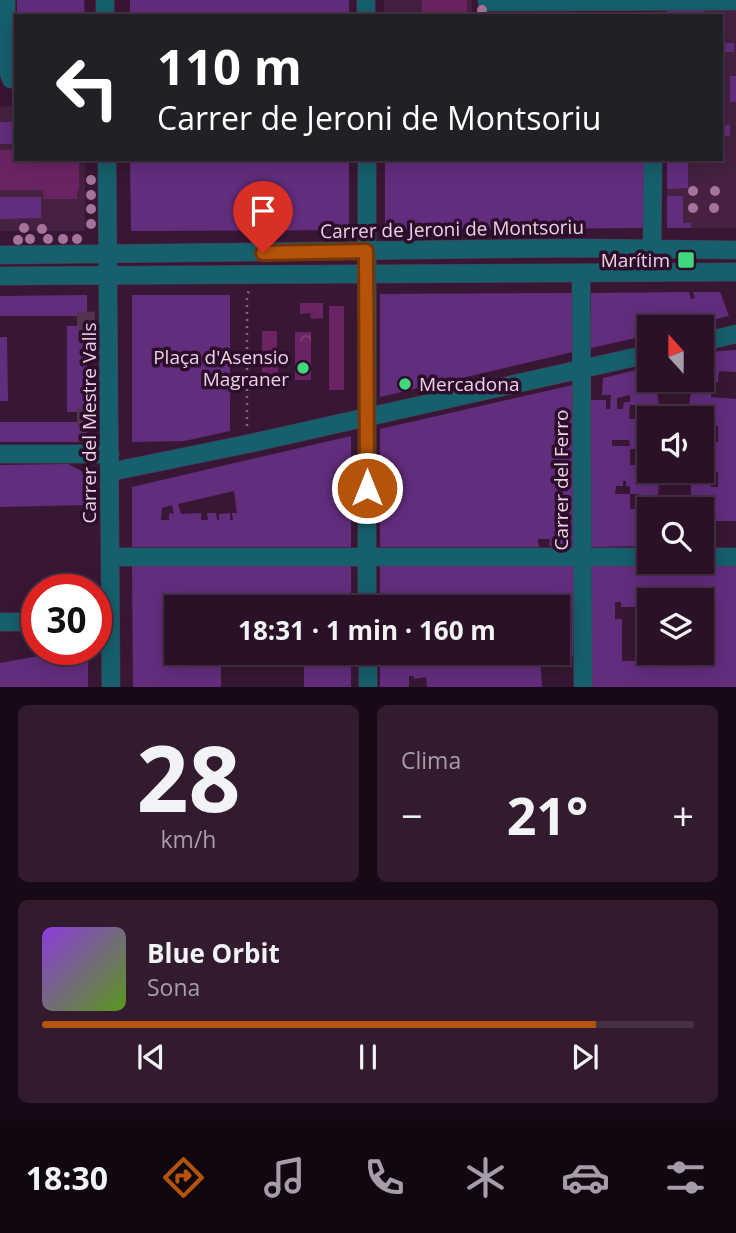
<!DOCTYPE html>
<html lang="es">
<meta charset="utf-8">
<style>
:root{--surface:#2a1127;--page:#321a2f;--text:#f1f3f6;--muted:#a59da7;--line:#463144;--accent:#b45309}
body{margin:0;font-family:"Open Sans",sans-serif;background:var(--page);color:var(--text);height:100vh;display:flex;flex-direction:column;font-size:26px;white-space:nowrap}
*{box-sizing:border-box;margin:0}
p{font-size:23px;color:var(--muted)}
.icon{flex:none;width:38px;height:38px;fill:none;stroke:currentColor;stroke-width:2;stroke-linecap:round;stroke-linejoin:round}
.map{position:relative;height:687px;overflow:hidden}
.sheet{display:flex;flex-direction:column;gap:18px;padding:18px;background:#170915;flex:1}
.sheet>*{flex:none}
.top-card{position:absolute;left:14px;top:14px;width:709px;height:147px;border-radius:0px;box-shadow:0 4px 18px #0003,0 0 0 2px var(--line);background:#202124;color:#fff;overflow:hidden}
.needle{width:46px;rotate:339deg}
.controls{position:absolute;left:637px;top:315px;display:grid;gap:14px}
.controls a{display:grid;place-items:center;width:77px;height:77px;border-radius:0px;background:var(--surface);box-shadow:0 4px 18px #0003,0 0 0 2px var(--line);font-size:35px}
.speed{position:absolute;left:21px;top:574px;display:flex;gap:14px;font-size:35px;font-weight:700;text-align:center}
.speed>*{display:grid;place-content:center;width:91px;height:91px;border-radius:50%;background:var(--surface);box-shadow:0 4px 18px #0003,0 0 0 2px var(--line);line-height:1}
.speed .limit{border:10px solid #d22;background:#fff;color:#111}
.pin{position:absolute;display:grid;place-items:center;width:60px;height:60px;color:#fff;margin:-72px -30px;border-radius:50% 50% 50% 0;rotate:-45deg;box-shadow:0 0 7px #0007}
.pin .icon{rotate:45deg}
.me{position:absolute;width:77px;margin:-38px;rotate:0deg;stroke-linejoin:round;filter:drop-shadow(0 0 5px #0008)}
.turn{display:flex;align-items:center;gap:24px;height:147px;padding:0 28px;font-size:32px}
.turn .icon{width:91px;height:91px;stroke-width:2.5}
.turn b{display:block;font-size:49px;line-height:60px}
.big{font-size:52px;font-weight:700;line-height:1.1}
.sheet .widget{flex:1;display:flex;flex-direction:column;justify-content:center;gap:10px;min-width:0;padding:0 24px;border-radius:10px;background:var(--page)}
.sheet .dial{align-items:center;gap:0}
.dial b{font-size:91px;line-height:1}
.song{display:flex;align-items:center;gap:21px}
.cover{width:84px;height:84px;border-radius:10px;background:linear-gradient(135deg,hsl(270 70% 55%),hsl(90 70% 35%))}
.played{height:7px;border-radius:4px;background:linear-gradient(90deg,var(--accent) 85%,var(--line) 85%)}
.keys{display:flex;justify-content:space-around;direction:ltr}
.heat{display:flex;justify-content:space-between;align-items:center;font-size:38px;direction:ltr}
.sheet .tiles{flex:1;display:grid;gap:18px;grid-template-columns:1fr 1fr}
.widget:last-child{grid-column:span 2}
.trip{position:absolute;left:164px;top:595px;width:406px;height:70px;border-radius:0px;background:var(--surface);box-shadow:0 4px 18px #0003,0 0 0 2px var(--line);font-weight:700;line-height:70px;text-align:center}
.tabs{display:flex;height:112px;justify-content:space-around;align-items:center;background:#110710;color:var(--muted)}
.tabs .icon{width:49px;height:49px}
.tabs .current{color:var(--accent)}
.tabs b{font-size:32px;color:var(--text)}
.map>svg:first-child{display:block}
</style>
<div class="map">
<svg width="736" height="687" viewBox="0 0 736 687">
<defs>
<pattern id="park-crowns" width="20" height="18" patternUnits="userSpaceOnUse" patternTransform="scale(1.75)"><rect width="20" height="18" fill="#6b2463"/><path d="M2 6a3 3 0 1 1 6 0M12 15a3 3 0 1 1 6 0" fill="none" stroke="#804379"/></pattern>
</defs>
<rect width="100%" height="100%" fill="#381734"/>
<path fill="#462141" d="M384,0H472V16H384Z
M667,6H736V228H667V159H721V16H667Z
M16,104V159H85V231H0V108Z"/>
<path fill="#6b2463" d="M422,0H467V16H422Z
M0,150H16V159H79V190L77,191V199H44L43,190H0Z
M300,303H323V318L311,319L310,313L300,314Z
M329,306H344V390H329Z
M262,331H277V351H262Z
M262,356H278V380H262Z"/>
<path fill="url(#park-crowns)" d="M295,332H311V380H295Z"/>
<path fill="#632d7e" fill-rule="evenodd" d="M17,0H84L85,16H17Z
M130,0H349V16H130Z
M667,6H705V16H667Z
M721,43H734V52H721Z
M730,76H736V102H730Z
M0,122H16V144H0Z
M721,125H730V136H721Z
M130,159H349V230L131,231Z
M385,159H582V161L589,162V159H645L646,228L385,230Z
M667,159H688V188L667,189Z
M667,196H683V223H691V228H667Z
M0,197H41V218L0,219Z
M689,292L691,299L695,298L693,292H720L729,316L682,327H649V335L591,348V293Z
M573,293V352L380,397V294Z
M87,295V442H0V422H77V412H67V326H77V316H0V296Z
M132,295H230V431L184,441L132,442Z
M0,337H7L8,401H0Z
M736,350V372L719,371L718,382H711V397L736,399V521H711L691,501V471H702V418H689V415H691L692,407H689L692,382H686V380H702V355L719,351ZM711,426H718V442H711ZM711,472H718V487H711Z
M649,367V380L659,382V386H656L659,405H657V418H649V471H659L657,483L659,484L657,509H649V546L591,547V400H606V409H610L611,395H602L603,378ZM630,395V402H624L623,409H617V398ZM630,405H637L638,419H629ZM612,440H629L630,446H612ZM630,449H638V465H630ZM623,481H626V486H630V494H638V509H630V494H615L616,486H623Z
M573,385V547L549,546L550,539H538L539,547H380V429Z
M351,436V547H132V487ZM234,491L237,513H232L233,520H230V513L219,514V520H217L216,513H207L208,520H201V513L181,514L178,504ZM172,505L174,514L169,513V520H161L162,508Z
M68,464L87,474L88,505L0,507V465Z
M132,565H351V607H177V653H221V687H133Z
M380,565H573V656L559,658L558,607H555V598H548L549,607H380Z
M591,565H736V687H591ZM649,600H702V607H710L709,661H622V619H615V602H621V607H649Z
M48,649H88V687H0V663L49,654Z
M304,653H351V687H304Z
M380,653H416V658H410V666L421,665V653H556V655L540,656L542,687H427L426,677L414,679V676H409V687H380Z"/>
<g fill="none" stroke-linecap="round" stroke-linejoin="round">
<path stroke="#53334e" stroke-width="18" stroke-dasharray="18 9" stroke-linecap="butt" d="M77,321L109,320
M77,417L110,416"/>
<g stroke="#543550" stroke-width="19">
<path id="street" d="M6,0V63L11,79
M105,0V16
M366,0V16
M487,2L736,1
M107,159L111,687
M367,159V607
M652,250L653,159
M0,255L580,248L736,250
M581,273L583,687
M0,276L736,272
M702,342L736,334
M0,454H110
M110,472L247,444L649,354
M110,557H649
M702,557H736
M0,622H37
M368,653V687"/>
</g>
<path stroke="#83677f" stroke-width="2.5" stroke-dasharray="2 5" stroke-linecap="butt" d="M247,426V295L249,291"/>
<use href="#street" stroke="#165f6c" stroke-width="18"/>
</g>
<g fill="#a5739e">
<circle cx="482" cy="10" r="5"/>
<circle cx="91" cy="180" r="5"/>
<circle cx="693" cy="191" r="5"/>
<circle cx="715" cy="191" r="5"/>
<circle cx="91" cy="195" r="5"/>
<circle cx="693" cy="208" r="5"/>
<circle cx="714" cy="208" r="5"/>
<circle cx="91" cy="209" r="5"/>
<circle cx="91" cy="224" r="5"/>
<circle cx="24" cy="228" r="5"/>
<circle cx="42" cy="229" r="5"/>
<circle cx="30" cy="239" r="5"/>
<circle cx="48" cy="239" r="5"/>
<circle cx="63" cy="239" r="5"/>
<circle cx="77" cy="239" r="5"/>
<circle cx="18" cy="240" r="5"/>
</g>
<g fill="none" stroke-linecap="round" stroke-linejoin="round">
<g stroke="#753606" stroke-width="18">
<path id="route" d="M263,253L366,251L367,488"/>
</g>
<use href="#route" stroke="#b45309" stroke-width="12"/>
</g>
<g fill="#40d77d" stroke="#2d0e2a" stroke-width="2.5">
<rect x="677" y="251" width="18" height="18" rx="3.5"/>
<circle cx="303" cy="368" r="7"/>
<circle cx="405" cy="384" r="7"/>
</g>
<g text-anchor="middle" stroke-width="7" stroke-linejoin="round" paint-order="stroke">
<g font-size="19" fill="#e9d3e4" stroke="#2d0e2a">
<text transform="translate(452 229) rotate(-1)" y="7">Carrer de Jeroni de Montsoriu</text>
<text transform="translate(89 423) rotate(-90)" y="7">Carrer del Mestre Valls</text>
<text transform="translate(561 480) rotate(-90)" y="7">Carrer del Ferro</text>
</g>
<g font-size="19" fill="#e9d3e4" stroke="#2d0e2a" text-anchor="end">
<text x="670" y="267">Marítim</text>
<text x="289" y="364">Plaça d'Asensio<tspan x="289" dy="22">Magraner</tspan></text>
<text x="419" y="391" text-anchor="start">Mercadona</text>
</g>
</g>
</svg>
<div class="controls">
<a><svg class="needle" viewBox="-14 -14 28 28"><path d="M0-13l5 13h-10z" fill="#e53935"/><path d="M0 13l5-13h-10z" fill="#a59da7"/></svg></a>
<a><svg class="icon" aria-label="sound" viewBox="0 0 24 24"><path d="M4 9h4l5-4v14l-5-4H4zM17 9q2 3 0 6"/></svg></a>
<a><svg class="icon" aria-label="search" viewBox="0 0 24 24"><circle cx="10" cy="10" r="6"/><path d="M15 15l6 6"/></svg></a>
<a><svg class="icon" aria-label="layers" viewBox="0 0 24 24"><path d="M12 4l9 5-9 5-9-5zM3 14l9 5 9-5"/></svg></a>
</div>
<div class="speed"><div class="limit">30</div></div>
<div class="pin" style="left:263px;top:253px;background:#d93025"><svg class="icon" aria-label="arrive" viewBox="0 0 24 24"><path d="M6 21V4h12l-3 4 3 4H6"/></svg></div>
<svg class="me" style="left:367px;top:488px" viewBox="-20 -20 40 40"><circle r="17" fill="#b45309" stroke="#fff" stroke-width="3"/><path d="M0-11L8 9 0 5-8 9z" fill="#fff"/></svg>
<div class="trip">18:31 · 1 min · 160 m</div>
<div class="top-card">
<div class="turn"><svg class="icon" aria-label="left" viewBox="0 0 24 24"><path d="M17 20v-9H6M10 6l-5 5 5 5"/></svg><div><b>110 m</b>Carrer de Jeroni de Montsoriu</div></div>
</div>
</div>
<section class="sheet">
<div class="tiles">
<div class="widget dial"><b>28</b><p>km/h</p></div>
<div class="widget"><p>Clima</p>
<div class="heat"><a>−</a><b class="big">21°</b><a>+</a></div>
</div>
<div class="widget">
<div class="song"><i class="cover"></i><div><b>Blue Orbit</b><p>Sona</p></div></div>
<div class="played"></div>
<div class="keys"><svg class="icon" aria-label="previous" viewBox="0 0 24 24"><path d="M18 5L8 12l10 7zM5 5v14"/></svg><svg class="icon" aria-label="pause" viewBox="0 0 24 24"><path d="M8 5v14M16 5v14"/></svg><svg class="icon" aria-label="next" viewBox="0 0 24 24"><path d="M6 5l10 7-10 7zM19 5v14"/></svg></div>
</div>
</div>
</section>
<nav class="tabs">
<b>18:30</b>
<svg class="icon current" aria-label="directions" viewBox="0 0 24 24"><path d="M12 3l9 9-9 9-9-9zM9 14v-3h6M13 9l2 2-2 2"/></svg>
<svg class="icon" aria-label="music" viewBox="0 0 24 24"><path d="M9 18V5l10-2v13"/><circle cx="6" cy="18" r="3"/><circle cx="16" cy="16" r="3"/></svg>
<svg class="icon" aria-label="phone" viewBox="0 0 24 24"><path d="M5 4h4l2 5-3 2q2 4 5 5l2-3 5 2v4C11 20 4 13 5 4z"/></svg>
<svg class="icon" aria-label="climate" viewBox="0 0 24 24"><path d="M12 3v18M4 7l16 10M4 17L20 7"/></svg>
<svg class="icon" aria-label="car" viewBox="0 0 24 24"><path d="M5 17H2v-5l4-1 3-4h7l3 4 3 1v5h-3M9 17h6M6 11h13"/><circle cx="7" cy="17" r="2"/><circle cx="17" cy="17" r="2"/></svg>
<svg class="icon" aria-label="filters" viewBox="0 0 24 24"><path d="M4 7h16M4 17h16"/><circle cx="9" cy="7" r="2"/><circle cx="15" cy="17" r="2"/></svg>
</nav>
